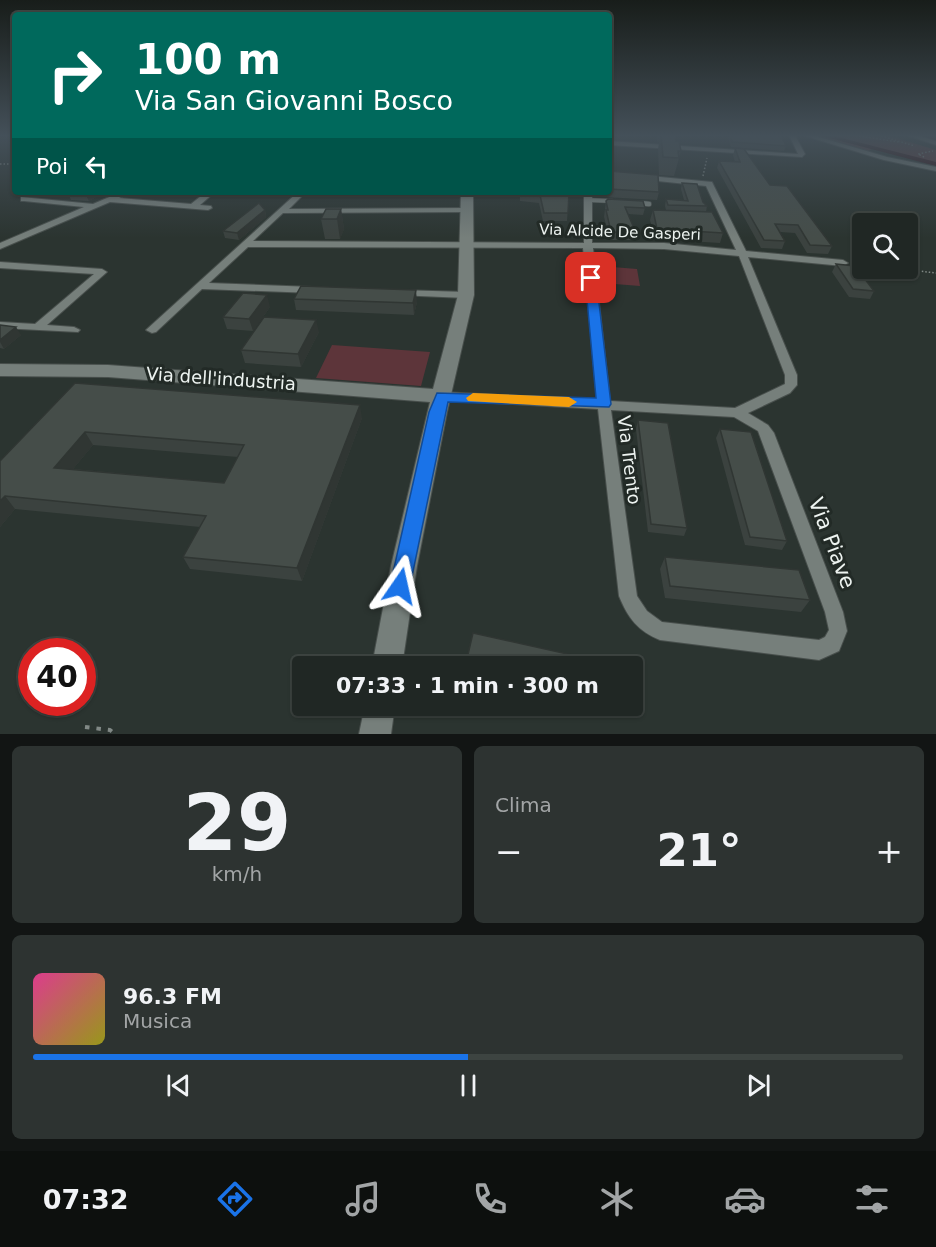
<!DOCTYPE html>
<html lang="it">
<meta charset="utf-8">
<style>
:root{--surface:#202724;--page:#2d3331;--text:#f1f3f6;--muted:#a2a5a6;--line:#3d4441;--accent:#1a73e8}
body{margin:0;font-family:"DejaVu Sans",sans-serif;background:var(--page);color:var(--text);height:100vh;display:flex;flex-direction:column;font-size:22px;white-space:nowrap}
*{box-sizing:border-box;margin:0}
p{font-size:20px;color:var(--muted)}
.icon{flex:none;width:33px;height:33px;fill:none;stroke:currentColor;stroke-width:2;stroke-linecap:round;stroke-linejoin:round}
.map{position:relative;height:734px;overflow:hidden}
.drawer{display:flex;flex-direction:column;gap:12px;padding:12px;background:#121514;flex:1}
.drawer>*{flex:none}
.banner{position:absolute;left:12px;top:12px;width:600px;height:183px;border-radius:6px;box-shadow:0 2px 4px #0004,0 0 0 2px var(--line);background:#00695c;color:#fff;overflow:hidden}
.controls{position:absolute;left:852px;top:213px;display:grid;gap:12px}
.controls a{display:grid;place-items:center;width:66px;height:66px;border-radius:6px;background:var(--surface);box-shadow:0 2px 4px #0004,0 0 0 2px var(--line);font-size:30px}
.speed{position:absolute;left:18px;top:638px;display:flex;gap:12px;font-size:30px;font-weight:700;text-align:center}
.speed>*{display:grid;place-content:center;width:78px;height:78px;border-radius:50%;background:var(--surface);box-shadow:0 2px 4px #0004,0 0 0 2px var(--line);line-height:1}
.speed .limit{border:9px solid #d22;background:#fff;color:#111}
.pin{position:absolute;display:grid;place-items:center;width:51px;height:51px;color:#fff;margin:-26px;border-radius:12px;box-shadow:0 3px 9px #0006}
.me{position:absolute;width:66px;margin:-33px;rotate:11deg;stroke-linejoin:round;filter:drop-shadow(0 0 4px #0008)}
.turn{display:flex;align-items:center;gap:21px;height:126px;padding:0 24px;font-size:27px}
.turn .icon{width:78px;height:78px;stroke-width:2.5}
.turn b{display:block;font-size:42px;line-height:51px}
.then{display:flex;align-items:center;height:57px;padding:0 24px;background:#0003;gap:12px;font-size:22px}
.big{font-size:45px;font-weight:700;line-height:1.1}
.drawer .widget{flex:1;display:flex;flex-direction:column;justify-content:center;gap:9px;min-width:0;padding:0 21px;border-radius:9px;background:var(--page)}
.drawer .dial{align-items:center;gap:0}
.dial b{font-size:78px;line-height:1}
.song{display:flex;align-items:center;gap:18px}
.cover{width:72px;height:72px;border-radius:9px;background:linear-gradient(135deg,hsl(330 70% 55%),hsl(60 70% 35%))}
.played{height:6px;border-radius:3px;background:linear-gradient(90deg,var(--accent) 50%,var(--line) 50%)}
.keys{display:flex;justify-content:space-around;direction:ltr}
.heat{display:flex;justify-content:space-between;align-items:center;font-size:33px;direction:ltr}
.drawer .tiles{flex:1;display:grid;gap:12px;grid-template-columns:1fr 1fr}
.widget:last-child{grid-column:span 2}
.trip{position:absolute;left:292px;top:656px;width:351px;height:60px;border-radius:6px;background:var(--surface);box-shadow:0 2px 4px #0004,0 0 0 2px var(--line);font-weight:700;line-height:60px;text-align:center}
.tab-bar{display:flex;height:96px;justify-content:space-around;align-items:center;background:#0d100e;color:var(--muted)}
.tab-bar .icon{width:42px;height:42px}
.tab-bar .selected{color:var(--accent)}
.tab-bar b{font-size:27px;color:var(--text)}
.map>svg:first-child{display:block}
</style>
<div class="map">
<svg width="936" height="734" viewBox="0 0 936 734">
<rect width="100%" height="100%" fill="#2b3430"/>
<path fill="#5d353a" d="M815,135H887L936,150V163L874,148L866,152Z
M600,266L637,269L640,286L602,283Z
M332,345L430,352L421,386L316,378Z"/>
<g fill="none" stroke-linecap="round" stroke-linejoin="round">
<path fill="#300a11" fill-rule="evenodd" d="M818,135H830L936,162V166Z
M913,135H924L936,139V143Z"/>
<g stroke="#484f4c" stroke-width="5">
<path id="lane-far1" d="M588,200L612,201
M637,203L649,204"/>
</g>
<g stroke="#484f4c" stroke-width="6">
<path id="lane" d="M637,203L649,204"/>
</g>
<g stroke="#484f4c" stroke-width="2">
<path id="street" d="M789,135H795L805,154L802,157L609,145V141L798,154Z
M802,135H812L887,157L936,167V171L884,160Z
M906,135H916L936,141V145Z
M609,172L712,182L746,251L843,260L848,263L843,266L748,257L797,375V385L790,393L748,413L768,425L774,433L843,612L847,631L839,651L819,660L660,640C638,631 628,618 619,596L598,409L442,400L436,396L442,392L597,400L583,248L248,247L209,283L313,287L318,290L313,293L202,289L156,332L152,333L146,330L298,192H306L289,209L467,208L471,210L467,212L283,213L253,241L584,243V192H592V243H664L736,250L706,186L609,176ZM593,248L664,249L739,256L785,375V384L735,408L610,401ZM611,410L734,417L758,431L825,612L829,630L825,637L819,640L662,622L647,611L637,596Z
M121,192H131L119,198L191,204L206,192H215L200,205L211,206L212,208L208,210L110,202L0,249V243L84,207L24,201H21V197L93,204Z
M0,262L102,269L107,272L47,325L74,327L80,330L78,332L0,328V322L35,324L94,274L0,268Z
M400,290L466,292L471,295L466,298L396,295L395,293Z"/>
</g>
<g stroke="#484f4c" stroke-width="2">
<path id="secondary" d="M461,192H473L474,295L447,412L417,566L402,666H372L391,566L430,402L108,377L0,376V364L108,365L433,389L458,295Z
M365,705H395L391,734H359Z"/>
</g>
<path stroke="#818986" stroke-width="1.5" stroke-dasharray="1.5 2" stroke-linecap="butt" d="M852,135L899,142
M878,135L915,146
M924,157L918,154L933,151
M0,164H15
M703,176L707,158
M853,264L862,265
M894,268L936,273"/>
<path stroke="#818986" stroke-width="4" stroke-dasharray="4.5 7" stroke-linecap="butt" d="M85,727L110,730L115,734"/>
<use href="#lane-far1" stroke="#767f7b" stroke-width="4"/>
<use href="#lane" stroke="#767f7b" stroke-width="4.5"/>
<use href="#street" fill="#767f7b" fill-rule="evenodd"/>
<use href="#secondary" fill="#767f7b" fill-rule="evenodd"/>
</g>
<path fill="#3b423f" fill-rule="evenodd" d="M657,135H675L676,141L681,151L674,176L659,175L658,150L659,142H657Z
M727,135H781L786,146L784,151L731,147Z
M735,148L770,185L832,246L828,254L807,253L795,233L780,232L785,241L782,249L761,248L717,168L719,161L735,162L733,155Z
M609,171L659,192L657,200L605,197L604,192H609Z
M682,183L707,206L706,212L723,233L720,243L655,239L650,220L653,210H666L665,206L666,199L684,200L681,189Z
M105,192L89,201L71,200L68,193Z
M316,192H358V193Z
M520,192H569L567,221H543L539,203L520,201Z
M606,201L645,208L643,215L628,214L636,233L635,240H610L604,217Z
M341,209L344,229L340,239H325L321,219Z
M265,210L266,217L239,240L225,238L223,231Z
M836,264L874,291L870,299L849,297L832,272Z
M294,299L417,302L414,315L296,310Z
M270,307L253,331L227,329L223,317Z
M0,325L21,335L4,349L0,348Z
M319,332L301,367L245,363L241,350Z
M75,383L362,418L302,581L190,569L183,557L200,527L15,509L0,527V461ZM93,445L238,457L224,483L73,469Z
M638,420L687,528L684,536L648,532L636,429Z
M720,429L787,541L782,550L745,545L716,438Z
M665,557L810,600L801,612L665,598L660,569Z
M466,663L580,666H466Z"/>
<path fill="#303633" d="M90,192H105L89,201L86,195Z
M341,209L344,229L340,239L337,219Z
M265,210L266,217L239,240L237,233Z
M416,290L417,302L414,315L413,303Z
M267,295L270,307L253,331L249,319Z
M316,320L319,332L301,367L298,354Z
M16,327L21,335L4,349L0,342V340Z
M360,405L362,418L302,581L297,568Z
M85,432L93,445L64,480L54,468Z
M5,496L15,509L0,527V501Z"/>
<path fill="#454d49" stroke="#303633" stroke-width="1.5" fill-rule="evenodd" d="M661,135H675L676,141H679L681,151H678L679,158L663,157Z
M730,135H781L786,146L732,142Z
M735,148L744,149L770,185L787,186L832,246L810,245L798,225L775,224L785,241L764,240L719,161L740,162Z
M609,171L658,175L659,192L609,189Z
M682,183L697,184L703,202L707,206L668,205L666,199L688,201Z
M70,192H90L86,195L68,193Z
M520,192H569L568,213H544L540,195L520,194Z
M608,199L643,201L645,208L625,207L636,233L611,232L606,210H608L606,201Z
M259,203L265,210L237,233L223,231Z
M326,209H341L337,219H321Z
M653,210L712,212L723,233L657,229Z
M836,264L855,266L874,291L853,289Z
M301,286L416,290L413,303L294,299Z
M243,293L267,295L249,319L223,317Z
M264,317L316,320L298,354L241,350Z
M0,325L16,327L0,340Z
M75,383L360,405L297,568L183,557L206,516L5,496L0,501V461ZM85,432L244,445L224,483L54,468Z
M638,420L668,423L687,528L651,524Z
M720,429L751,432L787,541L750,537Z
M665,557L799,570L810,600L670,586Z
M473,633L581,657L580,666H482L466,663Z"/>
<linearGradient id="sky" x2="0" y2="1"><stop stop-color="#181d1a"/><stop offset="0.57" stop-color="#445059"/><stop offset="1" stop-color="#445059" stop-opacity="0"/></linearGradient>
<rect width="936" height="238" fill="url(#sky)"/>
<path fill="#1a73e8" stroke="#114b97" stroke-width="1.5" d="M591,274L596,278L611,404L609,407L448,402L410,586L407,593L400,596L393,593L390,586L429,412L437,393L596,398L585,278Z"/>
<path fill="#f59e0b" d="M473,393L569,397L577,402L569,407L468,401L466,398Z"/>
<g text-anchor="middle" stroke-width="6" stroke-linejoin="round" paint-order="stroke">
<g font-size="15" fill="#edf3f0" stroke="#222a26">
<text transform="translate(620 232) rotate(2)" y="5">Via Alcide De Gasperi</text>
</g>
<g font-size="18" fill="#edf3f0" stroke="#222a26">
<text transform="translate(221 379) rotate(4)" y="6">Via dell'industria</text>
<text transform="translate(629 460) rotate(83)" y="6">Via Trento</text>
</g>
<g font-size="21" fill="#edf3f0" stroke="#222a26">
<text transform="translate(832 543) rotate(69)" y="7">Via Piave</text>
</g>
</g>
</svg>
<div class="controls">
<a><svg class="icon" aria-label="search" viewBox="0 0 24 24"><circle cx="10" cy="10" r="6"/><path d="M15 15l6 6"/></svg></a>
</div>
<div class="speed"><div class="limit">40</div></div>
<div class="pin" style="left:591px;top:278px;background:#d93025"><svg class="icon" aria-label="arrive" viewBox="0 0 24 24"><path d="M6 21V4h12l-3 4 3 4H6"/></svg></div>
<svg class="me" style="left:400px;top:586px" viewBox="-20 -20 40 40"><path d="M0-17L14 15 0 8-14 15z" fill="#1a73e8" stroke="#fff" stroke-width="4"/></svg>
<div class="trip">07:33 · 1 min · 300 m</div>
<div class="banner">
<div class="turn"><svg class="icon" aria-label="right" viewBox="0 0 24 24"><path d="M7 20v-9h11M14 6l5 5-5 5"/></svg><div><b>100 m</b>Via San Giovanni Bosco</div></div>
<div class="then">Poi<svg class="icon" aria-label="left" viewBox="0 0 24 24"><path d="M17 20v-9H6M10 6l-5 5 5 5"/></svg></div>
</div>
</div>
<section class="drawer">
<div class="tiles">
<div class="widget dial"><b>29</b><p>km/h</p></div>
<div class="widget"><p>Clima</p>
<div class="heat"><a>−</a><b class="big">21°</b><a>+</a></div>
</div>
<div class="widget">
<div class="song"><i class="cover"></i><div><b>96.3 FM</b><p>Musica</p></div></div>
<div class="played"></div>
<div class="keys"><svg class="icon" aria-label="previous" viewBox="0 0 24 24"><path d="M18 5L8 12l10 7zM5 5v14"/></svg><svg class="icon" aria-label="pause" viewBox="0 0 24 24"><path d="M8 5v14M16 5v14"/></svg><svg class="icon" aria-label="next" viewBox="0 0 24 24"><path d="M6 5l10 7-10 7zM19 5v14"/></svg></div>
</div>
</div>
</section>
<nav class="tab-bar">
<b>07:32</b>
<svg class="icon selected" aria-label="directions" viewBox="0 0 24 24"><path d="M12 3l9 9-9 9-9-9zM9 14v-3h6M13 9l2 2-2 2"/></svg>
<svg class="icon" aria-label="music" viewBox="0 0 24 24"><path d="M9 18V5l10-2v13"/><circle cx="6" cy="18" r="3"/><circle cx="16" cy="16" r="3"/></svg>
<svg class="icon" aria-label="phone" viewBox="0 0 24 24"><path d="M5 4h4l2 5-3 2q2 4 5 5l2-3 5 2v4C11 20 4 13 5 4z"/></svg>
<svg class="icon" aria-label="climate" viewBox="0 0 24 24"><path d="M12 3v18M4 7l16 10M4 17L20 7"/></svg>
<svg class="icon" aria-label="car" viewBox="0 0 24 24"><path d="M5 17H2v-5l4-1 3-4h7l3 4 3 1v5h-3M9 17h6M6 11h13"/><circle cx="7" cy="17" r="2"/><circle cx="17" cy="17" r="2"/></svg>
<svg class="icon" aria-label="filters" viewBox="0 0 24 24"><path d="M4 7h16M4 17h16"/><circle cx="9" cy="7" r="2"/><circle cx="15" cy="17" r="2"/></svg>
</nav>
